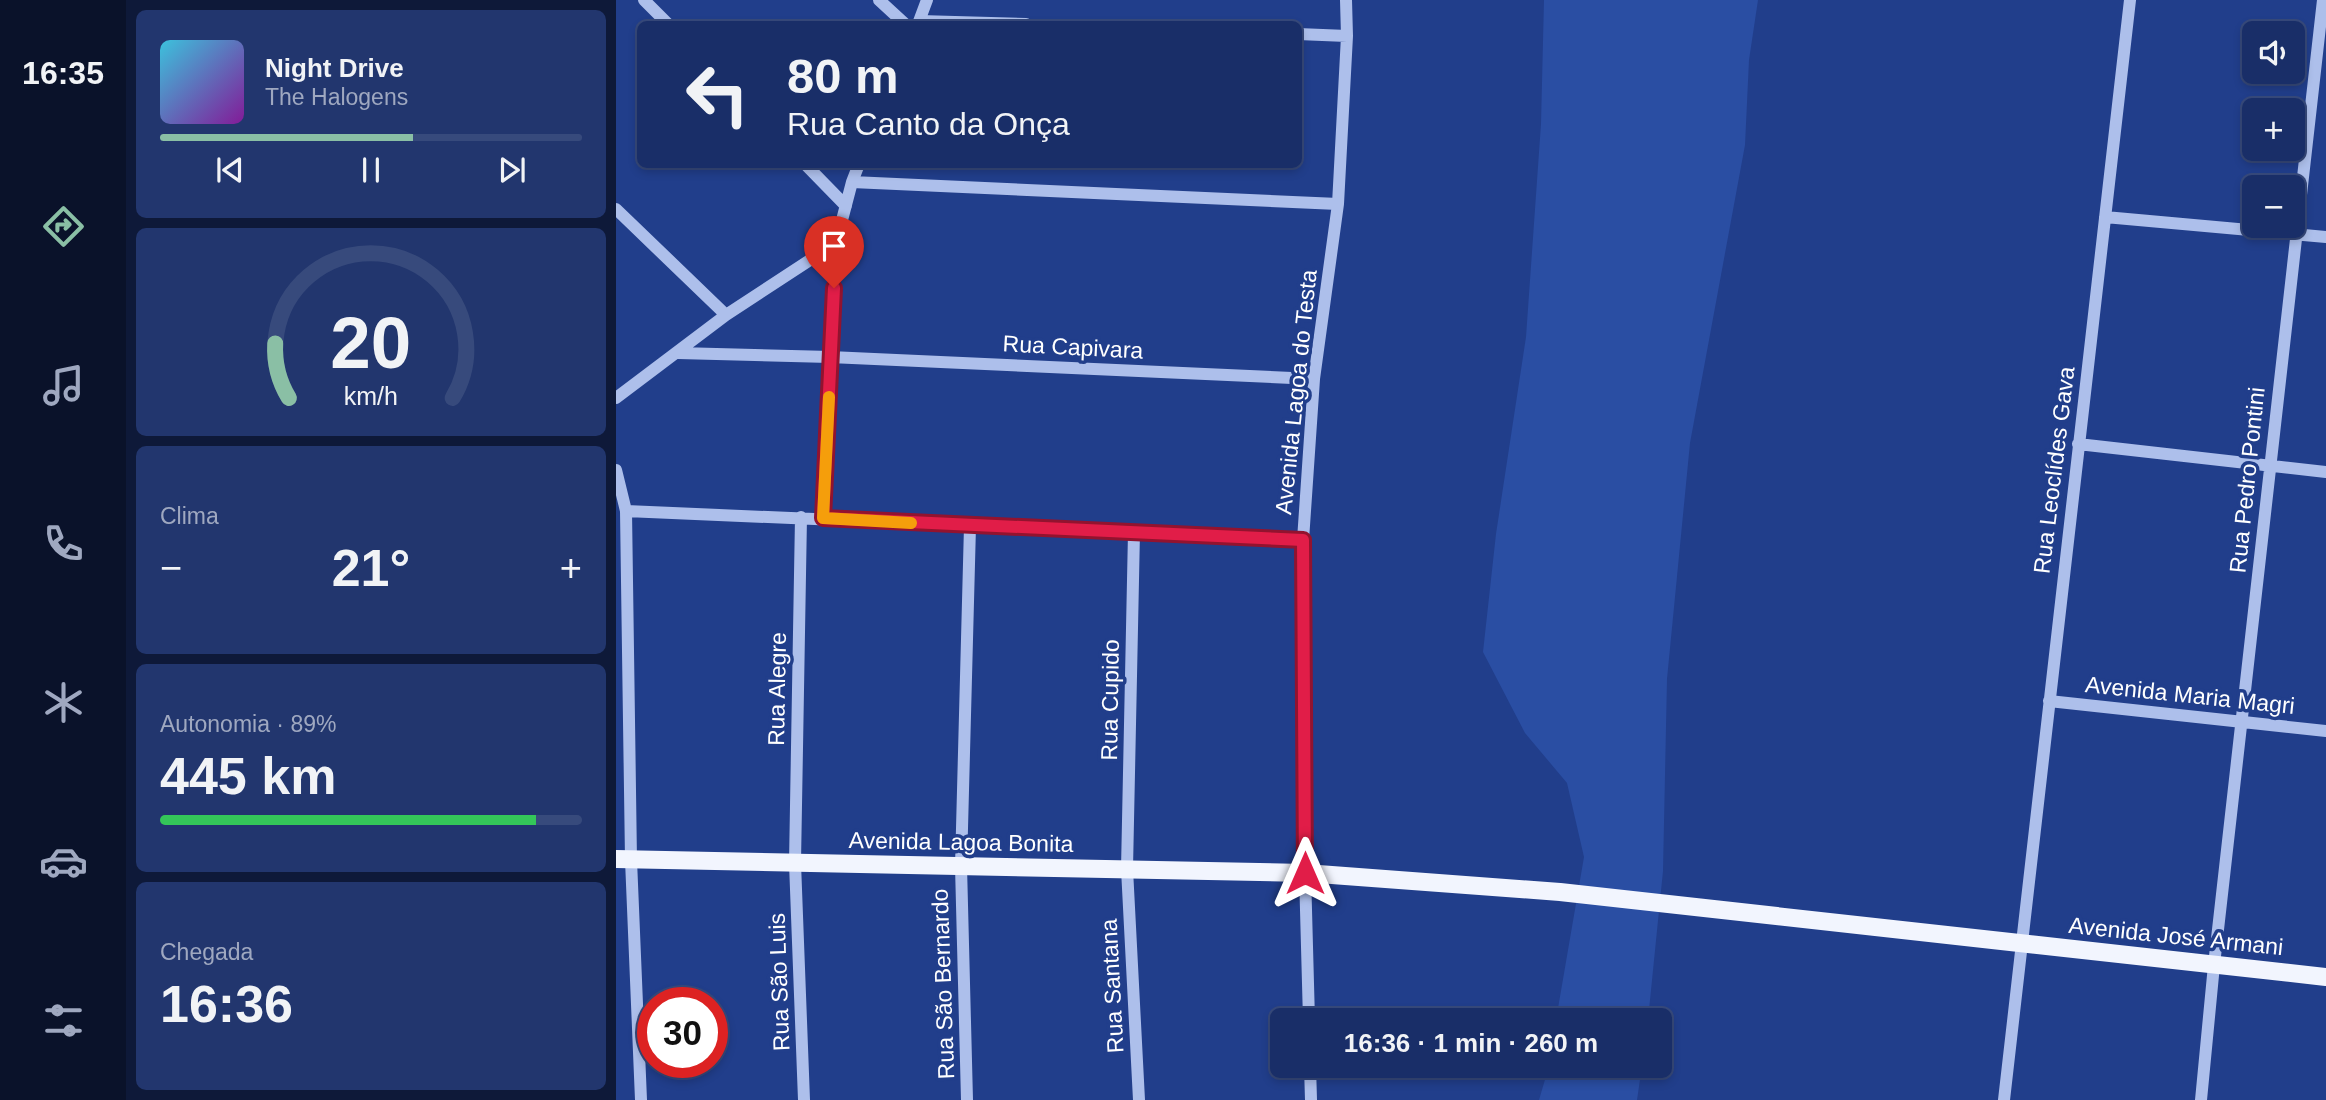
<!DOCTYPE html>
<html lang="pt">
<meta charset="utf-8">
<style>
:root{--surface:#192e68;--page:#22366e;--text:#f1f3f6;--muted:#9fa8c0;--line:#374a7c;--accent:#8abfa5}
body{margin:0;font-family:Arial,sans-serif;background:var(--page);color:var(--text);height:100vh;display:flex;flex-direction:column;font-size:26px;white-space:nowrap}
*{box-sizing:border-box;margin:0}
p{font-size:23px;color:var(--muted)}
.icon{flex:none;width:38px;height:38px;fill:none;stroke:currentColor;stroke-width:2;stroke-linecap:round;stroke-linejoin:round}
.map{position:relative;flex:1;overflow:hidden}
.details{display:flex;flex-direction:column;gap:10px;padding:10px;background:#0e1939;width:490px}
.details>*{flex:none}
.guide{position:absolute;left:21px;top:21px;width:665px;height:147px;border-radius:10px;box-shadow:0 4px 10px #0003,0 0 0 2px var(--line);background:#192e68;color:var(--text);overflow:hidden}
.fabs{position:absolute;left:1626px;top:21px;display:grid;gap:14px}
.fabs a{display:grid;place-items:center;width:63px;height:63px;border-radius:10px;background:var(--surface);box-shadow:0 4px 10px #0003,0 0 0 2px var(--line);font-size:35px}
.speed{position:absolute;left:21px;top:987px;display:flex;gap:14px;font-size:35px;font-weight:700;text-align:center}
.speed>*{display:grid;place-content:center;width:91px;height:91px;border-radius:50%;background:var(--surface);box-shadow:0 4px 10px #0003,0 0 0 2px var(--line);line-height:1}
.speed .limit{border:10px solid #d22;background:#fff;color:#111}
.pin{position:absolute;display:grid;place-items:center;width:60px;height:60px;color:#fff;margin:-72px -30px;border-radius:50% 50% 50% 0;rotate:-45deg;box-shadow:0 0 7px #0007}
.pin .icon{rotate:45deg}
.me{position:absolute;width:77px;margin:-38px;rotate:0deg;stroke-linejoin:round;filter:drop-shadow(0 0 5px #0008)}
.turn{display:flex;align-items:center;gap:24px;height:147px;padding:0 35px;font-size:32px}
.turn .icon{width:91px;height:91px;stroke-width:2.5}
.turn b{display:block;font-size:49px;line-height:60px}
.big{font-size:52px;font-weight:600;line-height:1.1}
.details .tile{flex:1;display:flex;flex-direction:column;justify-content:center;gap:10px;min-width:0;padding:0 24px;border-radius:10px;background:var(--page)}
.details .dial{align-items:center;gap:0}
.dial svg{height:182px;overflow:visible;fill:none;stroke:var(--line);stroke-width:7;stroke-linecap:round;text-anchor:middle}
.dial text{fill:var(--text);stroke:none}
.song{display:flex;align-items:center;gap:21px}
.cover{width:84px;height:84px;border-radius:10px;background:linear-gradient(135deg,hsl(190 70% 55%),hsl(290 70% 35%))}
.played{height:7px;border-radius:4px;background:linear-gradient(90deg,var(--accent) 60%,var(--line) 60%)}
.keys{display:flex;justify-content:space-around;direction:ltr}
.heat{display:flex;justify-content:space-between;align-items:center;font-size:38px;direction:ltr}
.charge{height:10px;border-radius:5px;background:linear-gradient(90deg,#34c759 89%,var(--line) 0)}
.trip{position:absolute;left:654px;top:1008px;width:402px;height:70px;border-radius:10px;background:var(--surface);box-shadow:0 4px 10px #0003,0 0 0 2px var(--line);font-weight:600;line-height:70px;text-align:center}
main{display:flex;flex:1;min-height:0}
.dock{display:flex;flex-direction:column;width:126px;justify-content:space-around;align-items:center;background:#0a122a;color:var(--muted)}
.dock .icon{width:49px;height:49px}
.dock .selected{color:var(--accent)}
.dock b{font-size:32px;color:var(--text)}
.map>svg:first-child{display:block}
</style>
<main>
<nav class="dock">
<b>16:35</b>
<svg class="icon selected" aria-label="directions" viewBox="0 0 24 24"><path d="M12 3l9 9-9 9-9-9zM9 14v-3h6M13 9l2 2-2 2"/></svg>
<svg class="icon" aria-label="music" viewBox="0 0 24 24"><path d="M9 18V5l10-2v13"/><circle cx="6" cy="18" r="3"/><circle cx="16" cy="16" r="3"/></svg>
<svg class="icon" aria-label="phone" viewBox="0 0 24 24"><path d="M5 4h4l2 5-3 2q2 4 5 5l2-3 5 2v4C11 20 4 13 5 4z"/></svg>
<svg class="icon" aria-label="climate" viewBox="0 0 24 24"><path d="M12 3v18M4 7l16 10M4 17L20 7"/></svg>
<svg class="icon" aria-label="car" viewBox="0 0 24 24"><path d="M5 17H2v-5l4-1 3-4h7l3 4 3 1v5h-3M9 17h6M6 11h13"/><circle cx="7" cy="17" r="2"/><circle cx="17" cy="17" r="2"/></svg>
<svg class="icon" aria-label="filters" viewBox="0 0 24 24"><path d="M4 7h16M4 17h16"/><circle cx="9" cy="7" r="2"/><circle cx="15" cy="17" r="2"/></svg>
</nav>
<section class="details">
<div class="tile">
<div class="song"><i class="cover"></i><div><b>Night Drive</b><p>The Halogens</p></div></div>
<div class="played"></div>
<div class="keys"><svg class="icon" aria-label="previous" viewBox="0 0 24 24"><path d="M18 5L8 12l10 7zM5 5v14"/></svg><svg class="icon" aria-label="pause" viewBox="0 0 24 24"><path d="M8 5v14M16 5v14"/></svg><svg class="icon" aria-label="next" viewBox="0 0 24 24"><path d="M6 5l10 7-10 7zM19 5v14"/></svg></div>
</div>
<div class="tile dial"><svg viewBox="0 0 100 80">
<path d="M14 69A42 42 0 1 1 86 69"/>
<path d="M14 69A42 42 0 0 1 8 45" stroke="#8abfa5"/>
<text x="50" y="56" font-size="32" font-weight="700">20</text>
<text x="50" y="72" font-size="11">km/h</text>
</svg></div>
<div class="tile"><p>Clima</p>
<div class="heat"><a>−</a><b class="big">21°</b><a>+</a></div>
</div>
<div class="tile"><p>Autonomia · 89%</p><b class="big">445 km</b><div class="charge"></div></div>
<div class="tile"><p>Chegada</p><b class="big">16:36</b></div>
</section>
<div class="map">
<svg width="1710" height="1100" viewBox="0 0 1710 1100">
<rect width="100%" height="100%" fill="#213e8b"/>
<path fill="#2a4ea3" d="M928,0H1142L1133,60L1129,145L1074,443L1051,679L1047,871L1032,1020H940L968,857L951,783L909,733L867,652L880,534L910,337L925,124Z
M933,1066H1026L1021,1100H923Z"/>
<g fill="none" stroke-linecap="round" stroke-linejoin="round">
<path stroke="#adbfeb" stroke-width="12" d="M28,0L52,24
M263,0L289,24
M303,21L410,24
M302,24L311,0
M682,34L731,36
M189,164L230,206
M236,182L722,204
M0,209L110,315
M1489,217L1710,237
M62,353L214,357L698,379
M0,398L110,315L220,243
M1462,444L1710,472
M0,470L10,511L15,860L25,1100
M10,511L687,540
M185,517L179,863L188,1100
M207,518L220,243L236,182L243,164
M518,532L511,869L523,1100
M1433,701L1710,731
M693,1020L689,873L687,540L698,379L722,204L731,36L730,0
M694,1066L695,1100
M351,1100L345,866L354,526
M1388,1100L1514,0
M1585,1100L1598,965L1707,0"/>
<path stroke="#f2f5fe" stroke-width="18" d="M0,859L689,873L944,892L1710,977"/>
</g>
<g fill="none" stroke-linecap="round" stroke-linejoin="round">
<g stroke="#92132f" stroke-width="18">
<path id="route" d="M218,288L207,518L687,540L689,873"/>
</g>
<use href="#route" stroke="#e11d48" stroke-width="12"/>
<path stroke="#f59e0b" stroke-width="12" d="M213,397L207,518L295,523"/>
</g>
<g text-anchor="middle" stroke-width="7" stroke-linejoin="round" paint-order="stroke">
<g font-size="23" fill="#fff" stroke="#213e8b">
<text transform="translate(457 347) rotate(3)" y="8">Rua Capivara</text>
<text transform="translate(680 392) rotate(-84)" y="8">Avenida Lagoa do Testa</text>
<text transform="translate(1438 470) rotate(-83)" y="8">Rua Leoclídes Gava</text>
<text transform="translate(1631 480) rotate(-84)" y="8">Rua Pedro Pontini</text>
<text transform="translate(161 689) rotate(-89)" y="8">Rua Alegre</text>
<text transform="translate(1574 695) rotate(6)" y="8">Avenida Maria Magri</text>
<text transform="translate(494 700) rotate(-89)" y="8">Rua Cupido</text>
<text transform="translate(345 842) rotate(1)" y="8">Avenida Lagoa Bonita</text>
<text transform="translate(1560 936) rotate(6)" y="8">Avenida José Armani</text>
<text transform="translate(163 982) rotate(-92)" y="8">Rua São Luis</text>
<text transform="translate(327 984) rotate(-92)" y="8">Rua São Bernardo</text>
<text transform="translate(496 986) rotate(-93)" y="8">Rua Santana</text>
</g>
</g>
</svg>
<div class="fabs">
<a><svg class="icon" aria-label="sound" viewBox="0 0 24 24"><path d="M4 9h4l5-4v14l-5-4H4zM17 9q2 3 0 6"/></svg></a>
<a>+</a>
<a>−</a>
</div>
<div class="speed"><div class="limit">30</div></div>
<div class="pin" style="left:218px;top:288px;background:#d93025"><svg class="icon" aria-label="arrive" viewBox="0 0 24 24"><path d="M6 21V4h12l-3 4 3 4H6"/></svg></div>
<svg class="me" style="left:689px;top:873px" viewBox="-20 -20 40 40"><path d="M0-17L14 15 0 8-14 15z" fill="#e11d48" stroke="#fff" stroke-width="4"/></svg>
<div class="trip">16:36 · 1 min · 260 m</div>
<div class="guide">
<div class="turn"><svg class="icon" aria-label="left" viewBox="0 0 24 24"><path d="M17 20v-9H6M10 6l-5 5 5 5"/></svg><div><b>80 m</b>Rua Canto da Onça</div></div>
</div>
</div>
</main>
